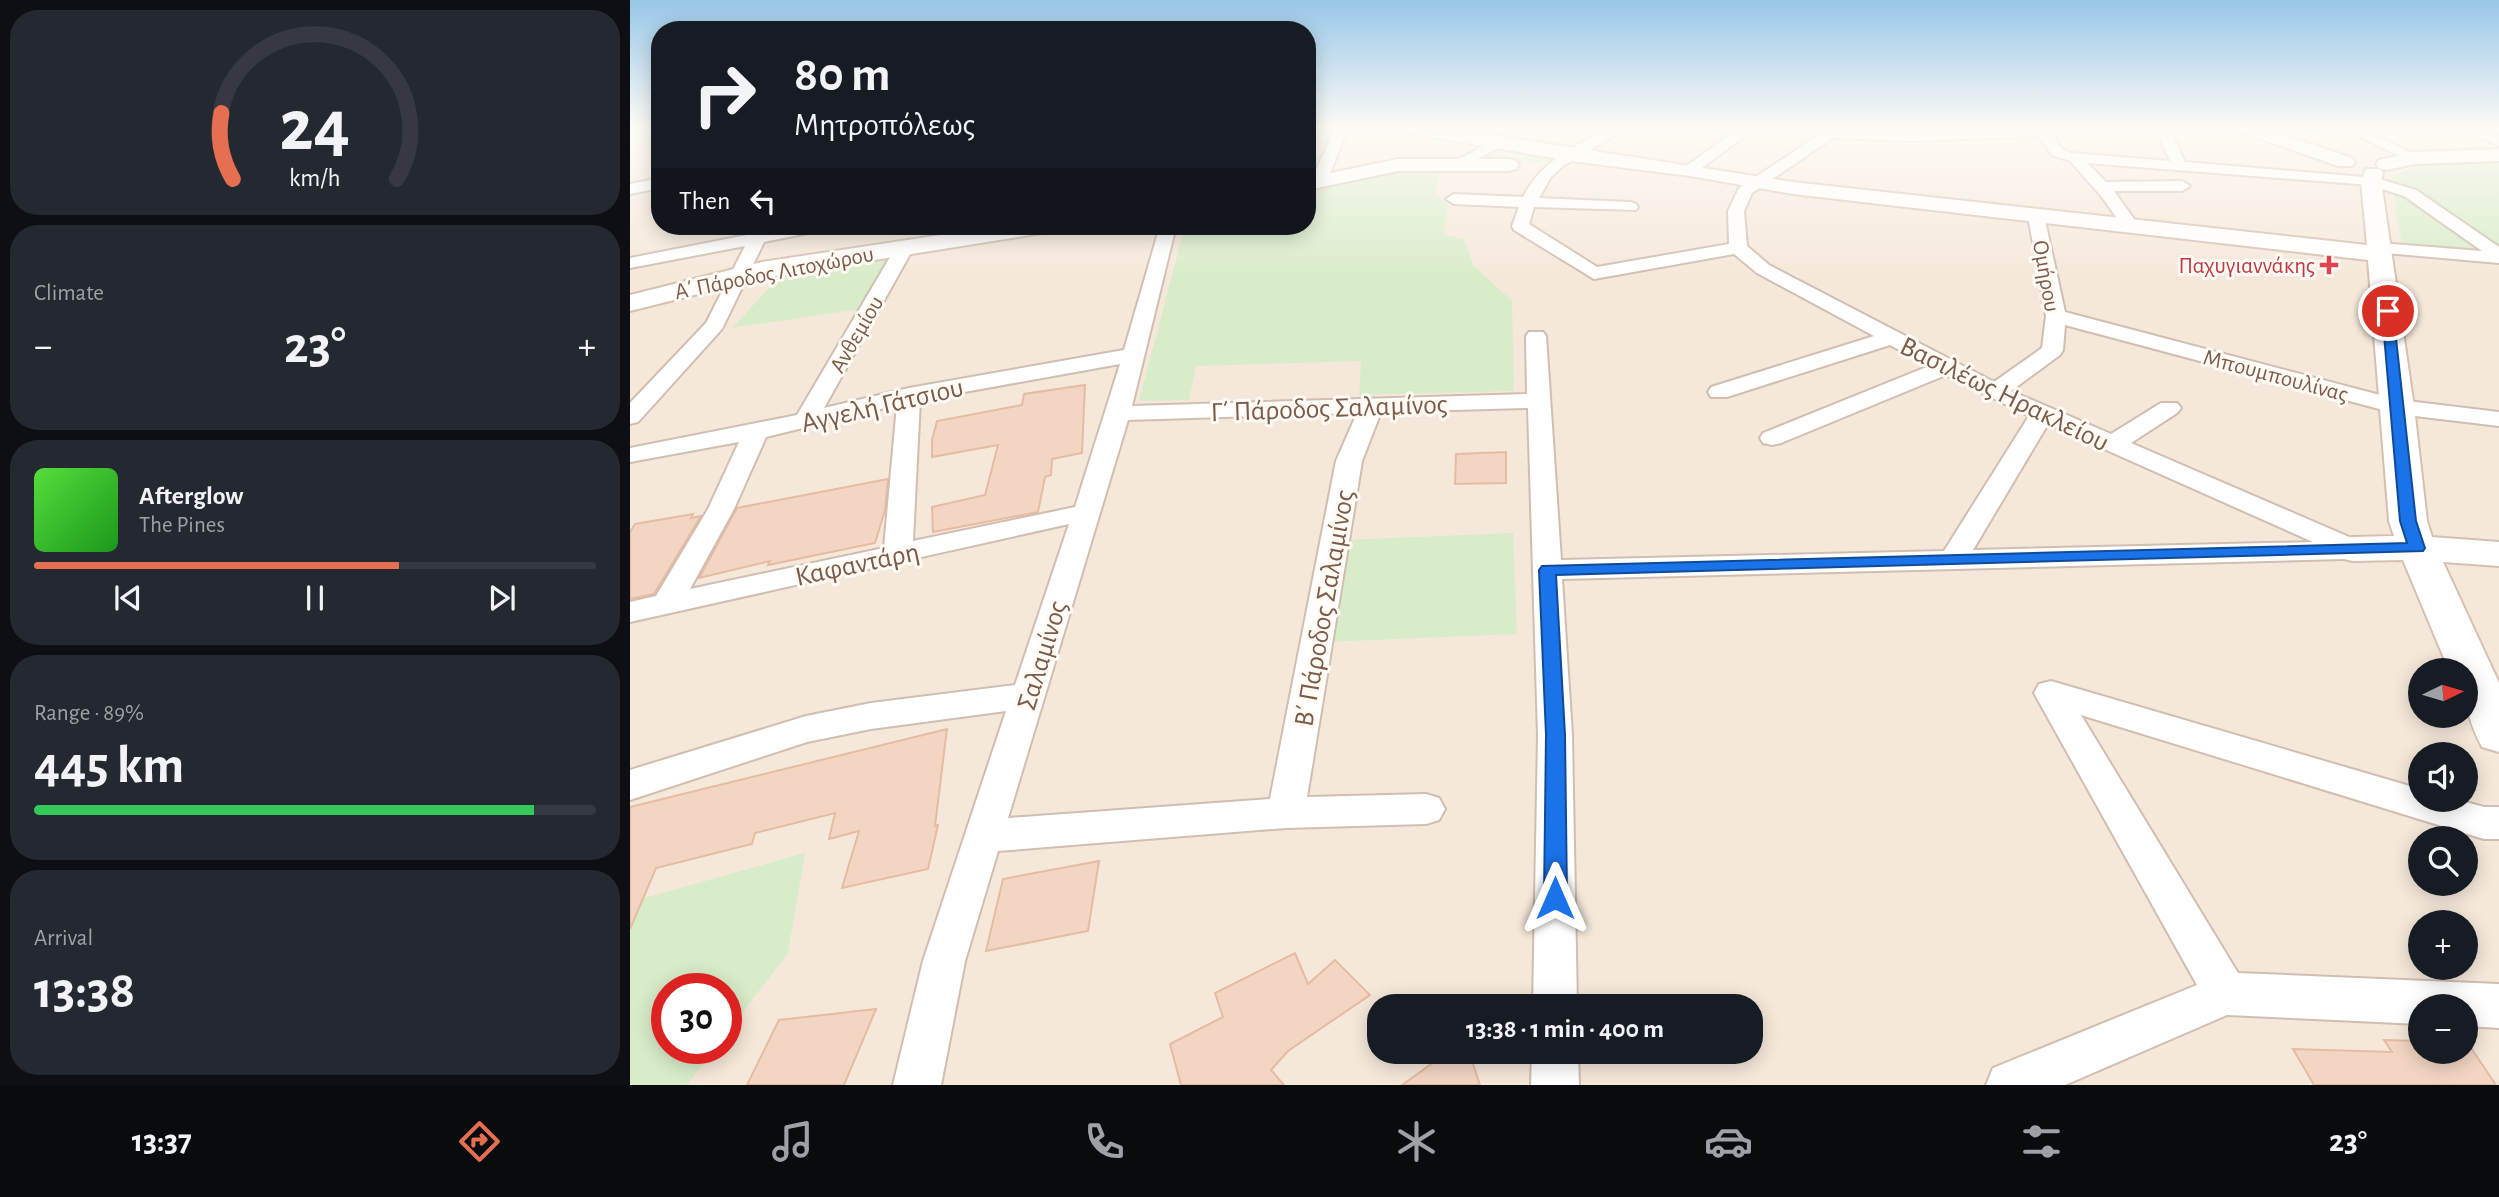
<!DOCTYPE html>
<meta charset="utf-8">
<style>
:root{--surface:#171b24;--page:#242831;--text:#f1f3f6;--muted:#9ea1a6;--line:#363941;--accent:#e76f51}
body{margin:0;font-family:"Alegreya Sans",sans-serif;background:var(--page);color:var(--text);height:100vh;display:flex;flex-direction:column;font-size:26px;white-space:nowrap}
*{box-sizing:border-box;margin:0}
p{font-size:23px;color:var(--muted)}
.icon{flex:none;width:38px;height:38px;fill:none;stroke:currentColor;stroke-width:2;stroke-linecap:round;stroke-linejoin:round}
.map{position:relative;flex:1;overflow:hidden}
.drawer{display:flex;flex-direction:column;gap:10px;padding:10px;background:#0d0f14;width:630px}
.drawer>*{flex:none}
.top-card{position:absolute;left:21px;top:21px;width:665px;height:214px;border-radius:28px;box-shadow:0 4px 18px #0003;background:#171b24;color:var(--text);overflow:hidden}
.needle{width:46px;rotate:85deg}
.buttons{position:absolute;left:1778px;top:658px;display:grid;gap:14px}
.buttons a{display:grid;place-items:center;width:70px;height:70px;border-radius:50%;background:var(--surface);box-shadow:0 4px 18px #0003;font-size:35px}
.speed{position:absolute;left:21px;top:973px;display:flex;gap:14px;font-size:35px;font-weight:700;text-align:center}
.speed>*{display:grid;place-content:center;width:91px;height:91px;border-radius:50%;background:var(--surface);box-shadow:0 4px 18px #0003;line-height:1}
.speed .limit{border:10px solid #d22;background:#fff;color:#111}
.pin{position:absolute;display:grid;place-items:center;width:60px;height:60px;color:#fff;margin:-30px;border:4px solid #fff;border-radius:50%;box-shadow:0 2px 7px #0007}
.me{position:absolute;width:77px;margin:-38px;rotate:0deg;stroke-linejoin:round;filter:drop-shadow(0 0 5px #0008)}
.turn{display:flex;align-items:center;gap:24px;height:147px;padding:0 28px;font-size:32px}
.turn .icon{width:91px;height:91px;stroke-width:2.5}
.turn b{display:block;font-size:49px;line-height:60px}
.then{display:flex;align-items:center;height:66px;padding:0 28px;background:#0003;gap:14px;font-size:26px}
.big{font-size:52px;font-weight:700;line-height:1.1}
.drawer .card{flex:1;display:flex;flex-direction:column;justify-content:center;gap:10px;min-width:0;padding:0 24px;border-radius:28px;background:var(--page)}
.drawer .dial{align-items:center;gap:0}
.dial svg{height:182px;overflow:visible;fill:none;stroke:var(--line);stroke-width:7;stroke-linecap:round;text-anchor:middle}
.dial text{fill:var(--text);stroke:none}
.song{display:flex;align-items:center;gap:21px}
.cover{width:84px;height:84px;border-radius:10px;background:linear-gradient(135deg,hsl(110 70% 55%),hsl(120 70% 35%))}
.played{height:7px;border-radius:4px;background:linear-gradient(90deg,var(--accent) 65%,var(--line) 65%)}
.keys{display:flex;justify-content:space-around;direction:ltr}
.heat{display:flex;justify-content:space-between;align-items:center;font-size:38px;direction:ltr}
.charge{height:10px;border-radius:5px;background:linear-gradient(90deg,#34c759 89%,var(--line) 0)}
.trip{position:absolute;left:737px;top:994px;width:396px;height:70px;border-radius:28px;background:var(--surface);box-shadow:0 4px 18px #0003;font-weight:700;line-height:70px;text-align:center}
.tab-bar{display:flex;height:112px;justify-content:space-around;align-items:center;background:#090b0e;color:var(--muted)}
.tab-bar .icon{width:49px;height:49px}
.tab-bar .selected{color:var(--accent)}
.tab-bar b{font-size:32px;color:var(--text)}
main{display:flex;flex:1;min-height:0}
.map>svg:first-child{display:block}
</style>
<main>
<section class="drawer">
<div class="card dial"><svg viewBox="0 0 100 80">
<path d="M14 69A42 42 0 1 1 86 69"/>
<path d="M14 69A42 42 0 0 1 9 40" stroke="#e76f51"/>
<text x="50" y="56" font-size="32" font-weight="700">24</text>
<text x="50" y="72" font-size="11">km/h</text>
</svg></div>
<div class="card"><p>Climate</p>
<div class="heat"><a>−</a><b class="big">23°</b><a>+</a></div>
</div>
<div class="card">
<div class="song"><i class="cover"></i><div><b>Afterglow</b><p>The Pines</p></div></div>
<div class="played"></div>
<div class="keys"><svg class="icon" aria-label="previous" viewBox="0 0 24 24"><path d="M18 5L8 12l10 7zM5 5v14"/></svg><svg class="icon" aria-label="pause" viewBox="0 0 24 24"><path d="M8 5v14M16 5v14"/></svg><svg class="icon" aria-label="next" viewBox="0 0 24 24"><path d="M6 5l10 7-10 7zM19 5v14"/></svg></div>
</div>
<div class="card"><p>Range · 89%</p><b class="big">445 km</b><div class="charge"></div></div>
<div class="card"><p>Arrival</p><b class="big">13:38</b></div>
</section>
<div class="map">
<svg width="1869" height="1085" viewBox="0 0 1869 1085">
<rect width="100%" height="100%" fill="#fdf6ec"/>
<path fill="#f5e8da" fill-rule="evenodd" d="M0,127H30V226H677V127H1869V1085H0ZM1790,670H1836V716H1790ZM1790,754H1836V800H1790ZM1790,838H1836V884H1790ZM1790,922H1836V968H1790ZM37,989H96V1048H37ZM749,1006H1120V1052H749ZM1790,1006H1836V1052H1790Z"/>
<path fill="#d8ecc9" d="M863,148L926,157L916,163L836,162Z
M1869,160V252L1772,245L1761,177L1794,161Z
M810,167L805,194L818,205L814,235L834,239L843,265L882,301L884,391L729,395L731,361L566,366L559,400L509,401L555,226H677V190L743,172Z
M262,257L231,309L102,328L149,277Z
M883,533L887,634L695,642L713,540Z
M175,853L158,953L96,1034V989H37V1048H85L57,1085H0V902Z"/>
<path fill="#f3d5c3" stroke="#e6bba3" stroke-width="2" d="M455,385L452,453L422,459L421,475L415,477L408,512L303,532L302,507L355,495L368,445L302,457V440L307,421L392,405L394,394Z
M876,452V483L825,484L826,454Z
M258,479L255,510L245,543L138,565L140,561L69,578L107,508Z
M63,514L61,518L71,516L24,594L0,599V532L5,524Z
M317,729L305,826L308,825L298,869L212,888L229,831L199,839L205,813L125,833L122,844L26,868L0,929V807Z
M469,861L458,931L356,951L373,879Z
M665,953L678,984L705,960L740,995L658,1051L641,1070L654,1085H551L540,1044L593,1017L585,993Z
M246,1009L214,1085H117L149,1020Z
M1754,1040L1790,1041V1052H1836L1837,1042L1866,1085H1684L1663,1049L1762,1052Z
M818,1052H839L850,1085H772Z"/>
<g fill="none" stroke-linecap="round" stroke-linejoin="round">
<g stroke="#d1beb0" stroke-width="4">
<path id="street" d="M718,127L697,181L694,184H684L681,181L705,128Z
M982,127H999L933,166L921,177L909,198L1000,202L1006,204L1008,207L1006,210L904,207L899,224L967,267L1099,244L1098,211L1109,188L1201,127H1217L1214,130L1282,133L1417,127L1432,149L1441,153L1540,161L1525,127H1539L1555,162L1746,178L1786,190L1869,247V263L1744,252L1741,248L1750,243L1852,251L1774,196L1740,185L1457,163L1476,182L1552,181L1560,186L1552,191H1484L1509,226L1501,231L1495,230L1472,197L1440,161L1422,155L1409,136L1282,141L1203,138L1122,193L1114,211L1117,246L1139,265L1364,382L1412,348L1416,316L1398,216L1406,211L1414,216L1435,312L1769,400L1869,412V426L1768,414L1435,325L1433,350L1430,355L1381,391L1481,434L1531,403H1547L1551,408L1547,413L1501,443L1733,543L1737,549L1733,555L1713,559L932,579L942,735L947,1006H903L908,735L898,408L751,412L732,461L677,797L796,794L809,798L815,809L809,820L796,824L656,828L368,851L335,961L311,1085H263L293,961L376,711L241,729L177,742L0,800V770L176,716L241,703L385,685L439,524L0,622V602L26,596L78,509L109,442L0,462V448L167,415L266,247L275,242L284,247L194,408L279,388L494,350L530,226H546L502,406L897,394L896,336L899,332H913L916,336L931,560L1314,551L1399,416L1316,375L1151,443L1142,445L1133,443L1130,438L1133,433L1299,366L1260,345L1097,397H1081L1078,392L1081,387L1244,336L1127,273L1104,254L964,279L884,230L882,226L889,207L824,204L816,199L824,194L893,197C912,160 946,145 982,127ZM490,364L445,507L283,541L290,400ZM267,405L254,548L60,589L104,509L136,437ZM727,413L706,461L640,799L378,818L498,420ZM1418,424L1683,542L1343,550Z
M1111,127H1127L1065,173H1055L1053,170L1055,167Z
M1710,127H1728L1792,158L1790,161H1780Z
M1826,127H1844L1869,137V146Z
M867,139L874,143L872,146L832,167L827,168L820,164Z
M30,178V188L0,194V184Z
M114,226H130L133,232L162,226H195L193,230L134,242L92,329L8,422L0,424V403L76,323L115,246L0,268V258L117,235Z
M1421,681L1790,789V800H1828L1854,807H1869V839H1854L1451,715L1608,973L1869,984V1028L1836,1026V1006H1790V1024L1597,1015L1435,1085H1356L1363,1068L1567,985L1404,693L1409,684Z
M902,1052H948L949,1085H901Z"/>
</g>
<g stroke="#d6c0b0" stroke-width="4">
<path id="secondary" d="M677,127H810L1163,182L1737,245L1731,181L1736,169H1750L1753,173L1751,181L1784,407L1797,521L1802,537L1869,542V566L1813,562L1869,683V752L1852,747C1836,716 1836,704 1836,670H1819L1773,560L1723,561L1709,558L1704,549L1709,540L1723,537L1764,536L1759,521L1738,260L1163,194L1060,176L941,161L778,133H677Z
M1605,127H1632L1722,158L1725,162L1722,166H1708L1608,131Z
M1869,149V161L1785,164L1756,170L1749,168L1746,164L1749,160L1785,152Z
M768,159H879L886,161L889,165L886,169L879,171H768L677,190V178Z
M370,226H425L421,231L413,233L132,278L0,311V295L132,262Z"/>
</g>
<use href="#street" fill="#fff" fill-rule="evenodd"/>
<use href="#secondary" fill="#fff" fill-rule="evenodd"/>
</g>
<linearGradient id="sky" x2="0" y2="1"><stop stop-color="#97c7e8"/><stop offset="0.46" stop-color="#fefbf6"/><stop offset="1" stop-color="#fefbf6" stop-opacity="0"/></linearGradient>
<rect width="1869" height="279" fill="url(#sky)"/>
<path fill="#1a73e8" stroke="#114b97" stroke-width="2" d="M1758,308L1763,311L1786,521L1795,548L1793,551L926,575L935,735L937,898L933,905L925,908L917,905L914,898L916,735L909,570L912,566L1777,543L1770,521L1752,311Z"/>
<path fill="#e0444e" stroke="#fffaf3" stroke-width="2.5" d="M1695.5 254.5h7v7h7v7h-7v7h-7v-7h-7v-7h7z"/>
<g text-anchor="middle" stroke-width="6" stroke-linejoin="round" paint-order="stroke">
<g font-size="23" fill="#be3a42" stroke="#fffaf3" text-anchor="end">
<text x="1685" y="273">Παχυγιαννάκης</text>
</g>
<g font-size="23" fill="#7a5c4d" stroke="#fffaf3">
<text transform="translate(144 272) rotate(-11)" y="8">Α΄ Πάροδος Λιτοχώρου</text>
<text transform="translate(1417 276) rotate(80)" y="8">Ομήρου</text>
<text transform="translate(226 334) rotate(-60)" y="8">Ανθεμίου</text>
<text transform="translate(1646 375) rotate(15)" y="8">Μπουμπουλίνας</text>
</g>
<g font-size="28" fill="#7a5c4d" stroke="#fffaf3">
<text transform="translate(1375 393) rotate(26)" y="10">Βασιλέως Ηρακλείου</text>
<text transform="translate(252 404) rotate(-13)" y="10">Αγγελή Γάτσιου</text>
<text transform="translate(699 407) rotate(-2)" y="10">Γ΄ Πάροδος Σαλαμίνος</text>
<text transform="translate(227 563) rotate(-12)" y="10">Καφαντάρη</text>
<text transform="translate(693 608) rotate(-80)" y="10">Β΄ Πάροδος Σαλαμίνος</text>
<text transform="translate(411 655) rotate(-73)" y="10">Σαλαμίνος</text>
</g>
</g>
</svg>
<div class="buttons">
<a><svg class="needle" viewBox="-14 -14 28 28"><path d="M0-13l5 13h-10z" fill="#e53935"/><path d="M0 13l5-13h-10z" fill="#9ea1a6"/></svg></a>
<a><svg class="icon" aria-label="sound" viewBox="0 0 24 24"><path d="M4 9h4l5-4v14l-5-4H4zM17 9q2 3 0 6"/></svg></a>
<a><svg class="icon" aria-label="search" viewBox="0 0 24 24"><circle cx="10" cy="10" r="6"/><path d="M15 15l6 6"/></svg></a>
<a>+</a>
<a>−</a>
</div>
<div class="speed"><div class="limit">30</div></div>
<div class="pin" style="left:1758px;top:311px;background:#d93025"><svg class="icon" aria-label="arrive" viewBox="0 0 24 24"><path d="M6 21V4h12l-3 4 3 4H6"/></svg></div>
<svg class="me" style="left:925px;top:898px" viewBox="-20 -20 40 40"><path d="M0-17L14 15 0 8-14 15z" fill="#1a73e8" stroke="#fff" stroke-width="4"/></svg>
<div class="trip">13:38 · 1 min · 400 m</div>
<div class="top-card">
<div class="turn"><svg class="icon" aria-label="right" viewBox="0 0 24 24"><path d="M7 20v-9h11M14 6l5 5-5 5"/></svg><div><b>80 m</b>Μητροπόλεως</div></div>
<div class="then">Then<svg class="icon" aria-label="left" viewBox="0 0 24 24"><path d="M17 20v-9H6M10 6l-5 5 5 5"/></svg></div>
</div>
</div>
</main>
<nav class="tab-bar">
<b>13:37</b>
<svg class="icon selected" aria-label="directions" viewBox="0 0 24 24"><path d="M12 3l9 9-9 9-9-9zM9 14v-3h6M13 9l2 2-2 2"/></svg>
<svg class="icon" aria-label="music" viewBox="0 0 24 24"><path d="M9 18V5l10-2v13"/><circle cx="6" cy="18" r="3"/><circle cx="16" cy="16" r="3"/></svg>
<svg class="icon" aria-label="phone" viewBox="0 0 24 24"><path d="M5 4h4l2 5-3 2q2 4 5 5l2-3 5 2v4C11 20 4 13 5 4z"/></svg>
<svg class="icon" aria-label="climate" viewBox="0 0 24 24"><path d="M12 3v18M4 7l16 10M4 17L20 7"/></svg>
<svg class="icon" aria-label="car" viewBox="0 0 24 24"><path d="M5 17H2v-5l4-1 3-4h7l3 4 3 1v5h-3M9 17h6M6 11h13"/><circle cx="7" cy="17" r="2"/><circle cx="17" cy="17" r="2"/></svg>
<svg class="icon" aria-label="filters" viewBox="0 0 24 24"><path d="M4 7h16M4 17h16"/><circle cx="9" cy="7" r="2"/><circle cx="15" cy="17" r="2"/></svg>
<b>23°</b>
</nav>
